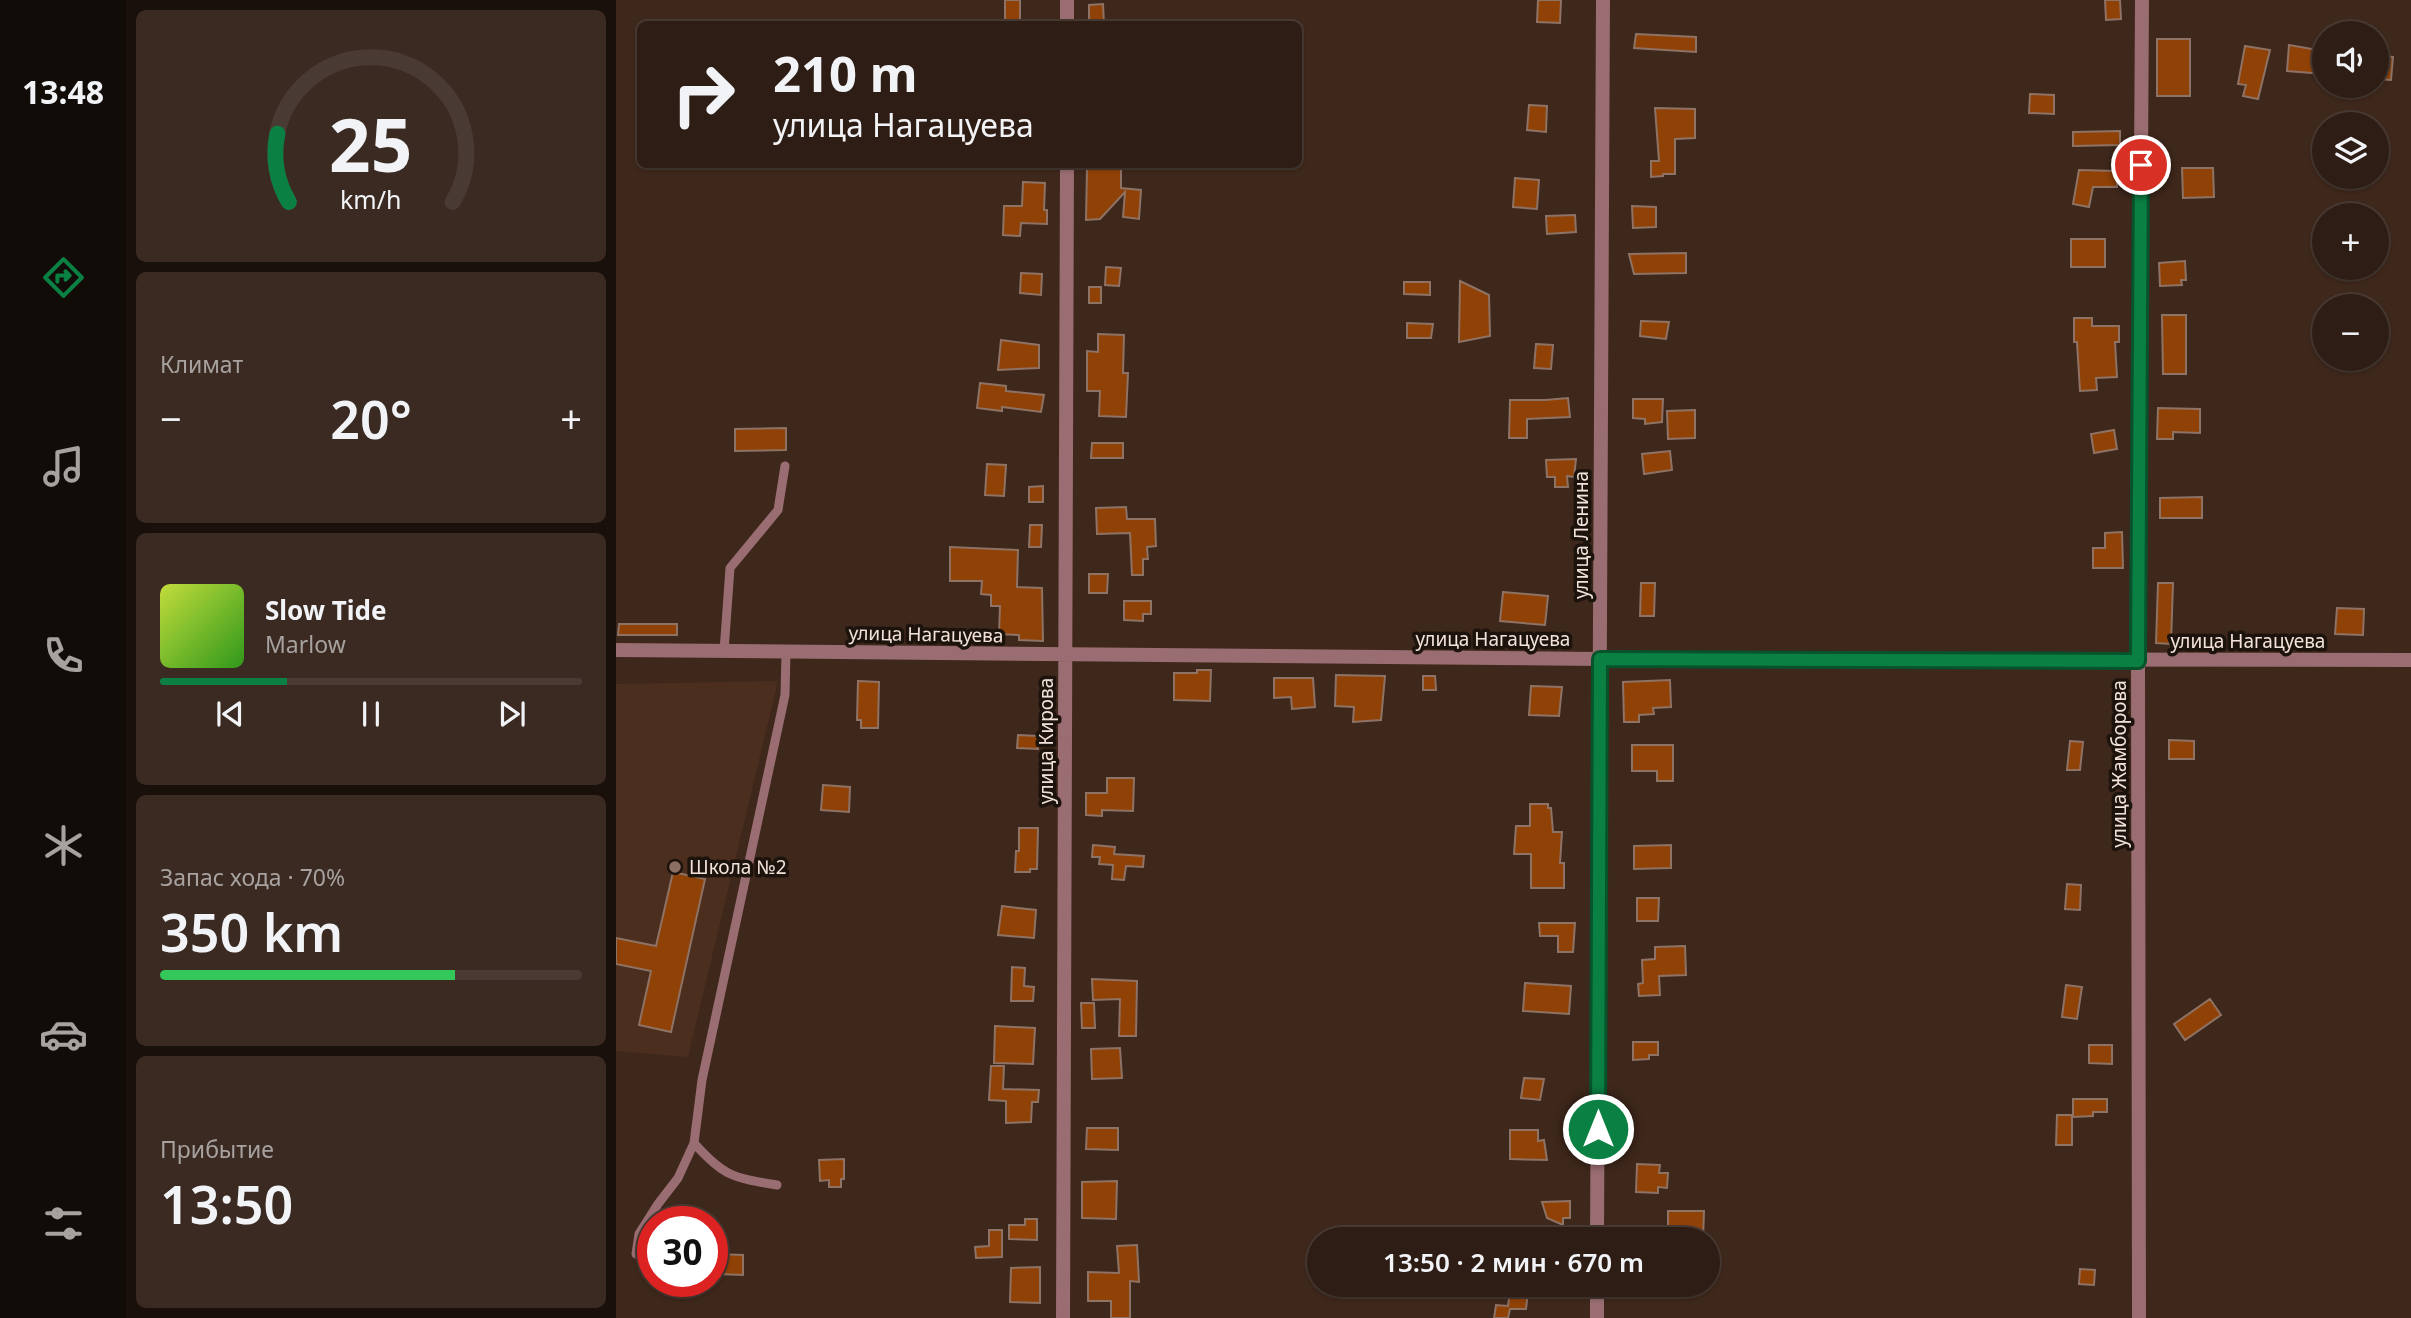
<!DOCTYPE html>
<html lang="ru">
<meta charset="utf-8">
<style>
:root{--surface:#2e1d14;--page:#3a2a22;--text:#f1f3f6;--muted:#a7a2a0;--line:#493b34;--accent:#0b8043}
body{margin:0;font-family:"Noto Sans",sans-serif;background:var(--page);color:var(--text);height:100vh;display:flex;flex-direction:column;font-size:26px;white-space:nowrap}
*{box-sizing:border-box;margin:0}
p{font-size:23px;color:var(--muted)}
.icon{flex:none;width:38px;height:38px;fill:none;stroke:currentColor;stroke-width:2;stroke-linecap:round;stroke-linejoin:round}
.map{position:relative;flex:1;overflow:hidden}
.details{display:flex;flex-direction:column;gap:10px;padding:10px;background:#19100b;width:490px}
.details>*{flex:none}
.guide{position:absolute;left:21px;top:21px;width:665px;height:147px;border-radius:10px;box-shadow:0 2px 5px #0004,0 0 0 2px var(--line);background:#2e1d14;color:var(--text);overflow:hidden}
.tools{position:absolute;left:1696px;top:21px;display:grid;gap:14px}
.tools a{display:grid;place-items:center;width:77px;height:77px;border-radius:50%;background:var(--surface);box-shadow:0 2px 5px #0004,0 0 0 2px var(--line);font-size:35px}
.speed{position:absolute;left:21px;top:1206px;display:flex;gap:14px;font-size:35px;font-weight:700;text-align:center}
.speed>*{display:grid;place-content:center;width:91px;height:91px;border-radius:50%;background:var(--surface);box-shadow:0 2px 5px #0004,0 0 0 2px var(--line);line-height:1}
.speed .limit{border:10px solid #d22;background:#fff;color:#111}
.pin{position:absolute;display:grid;place-items:center;width:60px;height:60px;color:#fff;margin:-30px;border:4px solid #fff;border-radius:50%;box-shadow:0 2px 7px #0007}
.me{position:absolute;width:77px;margin:-38px;rotate:0deg;stroke-linejoin:round;filter:drop-shadow(0 0 5px #0008)}
.turn{display:flex;align-items:center;gap:24px;height:147px;padding:0 21px;font-size:32px}
.turn .icon{width:91px;height:91px;stroke-width:2.5}
.turn b{display:block;font-size:49px;line-height:60px}
.big{font-size:52px;font-weight:600;line-height:1.1}
.details .widget{flex:1;display:flex;flex-direction:column;justify-content:center;gap:10px;min-width:0;padding:0 24px;border-radius:10px;background:var(--page)}
.details .dial{align-items:center;gap:0}
.dial svg{height:182px;overflow:visible;fill:none;stroke:var(--line);stroke-width:7;stroke-linecap:round;text-anchor:middle}
.dial text{fill:var(--text);stroke:none}
.song{display:flex;align-items:center;gap:21px}
.cover{width:84px;height:84px;border-radius:10px;background:linear-gradient(135deg,hsl(70 70% 55%),hsl(110 70% 35%))}
.played{height:7px;border-radius:4px;background:linear-gradient(90deg,var(--accent) 30%,var(--line) 30%)}
.keys{display:flex;justify-content:space-around;direction:ltr}
.heat{display:flex;justify-content:space-between;align-items:center;font-size:38px;direction:ltr}
.charge{height:10px;border-radius:5px;background:linear-gradient(90deg,#34c759 70%,var(--line) 0)}
.trip{position:absolute;left:691px;top:1227px;width:413px;height:70px;border-radius:35px;background:var(--surface);box-shadow:0 2px 5px #0004,0 0 0 2px var(--line);font-weight:600;line-height:70px;text-align:center}
main{display:flex;flex:1;min-height:0}
.dock{display:flex;flex-direction:column;width:126px;justify-content:space-around;align-items:center;background:#120c08;color:var(--muted)}
.dock .icon{width:49px;height:49px}
.dock .current{color:var(--accent)}
.dock b{font-size:32px;color:var(--text)}
.map>svg:first-child{display:block}
</style>
<main>
<nav class="dock">
<b>13:48</b>
<svg class="icon current" aria-label="directions" viewBox="0 0 24 24"><path d="M12 3l9 9-9 9-9-9zM9 14v-3h6M13 9l2 2-2 2"/></svg>
<svg class="icon" aria-label="music" viewBox="0 0 24 24"><path d="M9 18V5l10-2v13"/><circle cx="6" cy="18" r="3"/><circle cx="16" cy="16" r="3"/></svg>
<svg class="icon" aria-label="phone" viewBox="0 0 24 24"><path d="M5 4h4l2 5-3 2q2 4 5 5l2-3 5 2v4C11 20 4 13 5 4z"/></svg>
<svg class="icon" aria-label="climate" viewBox="0 0 24 24"><path d="M12 3v18M4 7l16 10M4 17L20 7"/></svg>
<svg class="icon" aria-label="car" viewBox="0 0 24 24"><path d="M5 17H2v-5l4-1 3-4h7l3 4 3 1v5h-3M9 17h6M6 11h13"/><circle cx="7" cy="17" r="2"/><circle cx="17" cy="17" r="2"/></svg>
<svg class="icon" aria-label="filters" viewBox="0 0 24 24"><path d="M4 7h16M4 17h16"/><circle cx="9" cy="7" r="2"/><circle cx="15" cy="17" r="2"/></svg>
</nav>
<section class="details">
<div class="widget dial"><svg viewBox="0 0 100 80">
<path d="M14 69A42 42 0 1 1 86 69"/>
<path d="M14 69A42 42 0 0 1 9 39" stroke="#0b8043"/>
<text x="50" y="56" font-size="32" font-weight="700">25</text>
<text x="50" y="72" font-size="11">km/h</text>
</svg></div>
<div class="widget"><p>Климат</p>
<div class="heat"><a>−</a><b class="big">20°</b><a>+</a></div>
</div>
<div class="widget">
<div class="song"><i class="cover"></i><div><b>Slow Tide</b><p>Marlow</p></div></div>
<div class="played"></div>
<div class="keys"><svg class="icon" aria-label="previous" viewBox="0 0 24 24"><path d="M18 5L8 12l10 7zM5 5v14"/></svg><svg class="icon" aria-label="pause" viewBox="0 0 24 24"><path d="M8 5v14M16 5v14"/></svg><svg class="icon" aria-label="next" viewBox="0 0 24 24"><path d="M6 5l10 7-10 7zM19 5v14"/></svg></div>
</div>
<div class="widget"><p>Запас хода · 70%</p><b class="big">350 km</b><div class="charge"></div></div>
<div class="widget"><p>Прибытие</p><b class="big">13:50</b></div>
</section>
<div class="map">
<svg width="1795" height="1318" viewBox="0 0 1795 1318">
<rect width="100%" height="100%" fill="#3e271b"/>
<path fill="#4c2e1e" d="M162,681L72,1057L0,1051V684Z"/>
<path fill="#904106" stroke="#8e7264" stroke-width="2" d="M389,0H404V24H389Z
M922,0H945L944,23L921,22Z
M1489,0H1504L1505,19L1490,20Z
M487,4L488,24H473V5Z
M1020,34L1080,37V52L1018,48Z
M1541,39H1574V96H1541Z
M1673,45L1708,51V74L1671,71Z
M1629,46L1654,50L1642,99L1627,96L1630,85L1622,84Z
M1760,55L1777,57L1775,80L1760,79Z
M1414,94L1438,95V114L1413,113Z
M913,105L931,106L930,132L911,130Z
M1039,108L1079,109V138L1059,139V174H1047V176L1035,177V161H1043Z
M1504,131V145L1457,146V132Z
M471,168H505V188L525,190L523,219L507,217L509,192L484,219L470,220Z
M1566,168H1597L1598,197L1567,198Z
M1463,170L1501,171V187H1477L1473,207L1457,204Z
M899,178L923,180L921,209L897,207Z
M407,182L429,183L428,210H431V224L405,223L404,236L387,235L388,206H406Z
M1016,206L1040,207V227L1017,228Z
M959,215L960,232L931,234L930,216Z
M1455,239H1489V267H1455Z
M1070,253V273L1018,274L1013,254Z
M1569,261L1570,280H1565L1566,285L1544,286L1543,263Z
M490,267L505,268L503,286L489,285Z
M405,273L426,274L425,295L404,293Z
M844,281L873,295L874,336L843,342Z
M788,282H814V295L788,294Z
M473,287H485V303H473Z
M1546,315H1570V374H1547Z
M1458,318H1476V326H1503V342H1499L1501,377L1480,378L1481,390L1464,391L1461,342H1458Z
M1025,321L1053,322L1050,339L1024,336Z
M791,323L817,324L815,338H791Z
M482,334L508,335L507,373H512L510,417L483,416L484,391H471V351L482,352Z
M385,340L423,345V368L382,370Z
M920,344L937,345L935,369L918,368Z
M364,383L390,386V391L428,395L425,412L386,407V411L361,408Z
M952,398L954,417L911,419V438H893L894,400H929Z
M1017,399H1047L1046,422L1029,424V419L1017,418Z
M1542,408L1584,409V433L1557,432V439H1541Z
M1079,410V438L1052,439L1051,411Z
M170,428V450L119,451V429Z
M1498,430L1501,449L1478,453L1475,434Z
M476,443H507V458H475Z
M1054,451L1056,470L1028,474L1026,454Z
M960,459L958,477L951,476L952,487H939V477H931L930,460Z
M371,464L390,465L388,496L369,495Z
M427,486V502H413V487Z
M1586,497V518H1544V498Z
M510,507L511,519H539L540,546L531,547L532,559H527V575H516L514,533L481,534L480,508Z
M414,525H426L425,547H413Z
M1506,532L1507,568H1477V548H1489V533Z
M334,547L402,550L401,587L426,588L427,641L403,640V635L383,634L384,606H375V595L365,594L366,581H334Z
M473,574H492L491,593H473Z
M1025,583H1039L1038,616H1024Z
M1542,583H1557L1555,644L1540,643Z
M887,592L932,596L929,625L884,621Z
M508,601H535V614H527V621L508,620Z
M1721,608L1748,609L1747,635L1719,634Z
M3,624H61V635H2Z
M581,670H595L594,701L558,700V673H581Z
M720,675L769,676L765,720L737,722L738,707L719,706Z
M807,676H819L820,690H807Z
M658,678H697L699,707L676,709L675,697L658,698Z
M1054,680L1055,707L1037,708L1038,714L1023,715V722H1008L1007,682Z
M242,681L263,682L262,728H245V720H241Z
M915,686L946,687L943,716L913,715Z
M402,735L422,736V749L401,748Z
M1553,740L1578,741V759H1553Z
M1454,741L1467,742L1464,770H1451Z
M1016,745H1057V781H1041V771H1016Z
M491,778H518L517,811L486,810V816L470,815V793H491Z
M207,785L234,787L233,812L205,810Z
M914,804H932V808H935L937,832H946L944,863H948V888H915V854H898L900,826H914Z
M403,828H422L421,869H414V872H399L400,851H403Z
M477,845L499,847L498,854L528,856L527,867L510,866L508,880L496,879L497,865L483,864L484,857H476Z
M1055,845V868L1018,869V846Z
M57,872L89,879L55,1032L23,1025L35,971L0,964V938L40,946Z
M1451,884L1465,885L1464,910L1449,909Z
M1021,898H1043L1042,921H1021Z
M386,906L420,910L418,938L382,935Z
M923,923H959L957,952H942V936H924Z
M1069,946L1070,975L1043,976L1044,995L1023,996L1022,984L1027,983L1026,960L1039,959V947Z
M396,967L409,968L408,986L418,987L417,1001H395Z
M476,979L521,981L520,1036H503L504,999L477,1000Z
M909,983L955,986L953,1014L907,1011Z
M1450,985L1466,987L1461,1019L1446,1017Z
M1594,999L1605,1015L1569,1040L1558,1024Z
M465,1003H478L479,1028H466Z
M379,1026L419,1028L417,1064L378,1063Z
M1017,1042H1042V1055H1033V1059L1017,1060Z
M1473,1045H1496V1064L1473,1063Z
M504,1048L506,1078L476,1079L475,1049Z
M375,1066H388L387,1089L423,1090L422,1102H416L415,1122L390,1123V1101L373,1100Z
M908,1078L928,1079L924,1100L905,1098Z
M1457,1099H1491V1112H1477V1116L1457,1117Z
M1441,1115H1456V1145H1440Z
M471,1128H502V1150L470,1149Z
M894,1130H922V1141L928,1140L931,1160L894,1159Z
M228,1159V1179H225V1187H213V1180L204,1181L203,1160Z
M1021,1164L1044,1165L1043,1173H1052L1051,1188L1042,1187V1193L1020,1192Z
M501,1181L500,1219L466,1218V1182Z
M954,1201V1218H947V1225L931,1218L926,1202Z
M1052,1211H1088L1087,1239H1073V1232H1052Z
M409,1219H421V1240L393,1239V1225H409Z
M373,1230H386V1257L360,1258L359,1247L373,1246Z
M521,1245L523,1282L514,1281V1318H495V1301H472V1272L503,1273L501,1246Z
M102,1254L127,1255V1275L102,1274Z
M424,1267V1303L394,1302L395,1268Z
M1464,1269L1479,1270L1478,1285L1463,1284Z
M895,1284H913L910,1309H894L892,1318H878L880,1305L892,1306Z"/>
<g fill="none" stroke-linecap="round" stroke-linejoin="round">
<path stroke="#996d71" stroke-width="9" d="M108,651L114,568L162,510L169,466
M78,1143C108,1177 118,1178 161,1185
M20,1254L23,1234L42,1204L62,1178L78,1143L86,1080L169,695L170,652"/>
<path stroke="#996d71" stroke-width="14" d="M451,24V0
M0,650L984,659L1795,660
M981,1239L987,0
M447,1318L451,164
M981,1318V1284
M1523,1318L1522,661L1526,0"/>
</g>
<g fill="none" stroke-linecap="round" stroke-linejoin="round">
<g stroke="#07532c" stroke-width="18">
<path id="route" d="M982,1129L984,659L1522,661L1525,165"/>
</g>
<use href="#route" stroke="#0b8043" stroke-width="12"/>
</g>
<circle fill="#8d6e63" stroke="#1d130d" stroke-width="2.5" cx="59" cy="867" r="7"/>
<g text-anchor="middle" stroke-width="7" stroke-linejoin="round" paint-order="stroke">
<g font-size="19" fill="#f2e2da" stroke="#1d130d">
<text transform="translate(965 535) rotate(-90)" y="7">улица Ленина</text>
<text transform="translate(310 634) rotate(1)" y="7">улица Нагацуева</text>
<text x="877" y="646">улица Нагацуева</text>
<text x="1632" y="648">улица Нагацуева</text>
<text transform="translate(430 741) rotate(-90)" y="7">улица Кирова</text>
<text transform="translate(1503 764) rotate(-90)" y="7">улица Жамборова</text>
</g>
<g font-size="19" fill="#f2e2da" stroke="#1d130d" text-anchor="start">
<text x="73" y="874">Школа №2</text>
</g>
</g>
</svg>
<div class="tools">
<a><svg class="icon" aria-label="sound" viewBox="0 0 24 24"><path d="M4 9h4l5-4v14l-5-4H4zM17 9q2 3 0 6"/></svg></a>
<a><svg class="icon" aria-label="layers" viewBox="0 0 24 24"><path d="M12 4l9 5-9 5-9-5zM3 14l9 5 9-5"/></svg></a>
<a>+</a>
<a>−</a>
</div>
<div class="speed"><div class="limit">30</div></div>
<div class="pin" style="left:1525px;top:165px;background:#d93025"><svg class="icon" aria-label="arrive" viewBox="0 0 24 24"><path d="M6 21V4h12l-3 4 3 4H6"/></svg></div>
<svg class="me" style="left:982px;top:1129px" viewBox="-20 -20 40 40"><circle r="17" fill="#0b8043" stroke="#fff" stroke-width="3"/><path d="M0-11L8 9 0 5-8 9z" fill="#fff"/></svg>
<div class="trip">13:50 · 2 мин · 670 m</div>
<div class="guide">
<div class="turn"><svg class="icon" aria-label="right" viewBox="0 0 24 24"><path d="M7 20v-9h11M14 6l5 5-5 5"/></svg><div><b>210 m</b>улица Нагацуева</div></div>
</div>
</div>
</main>
